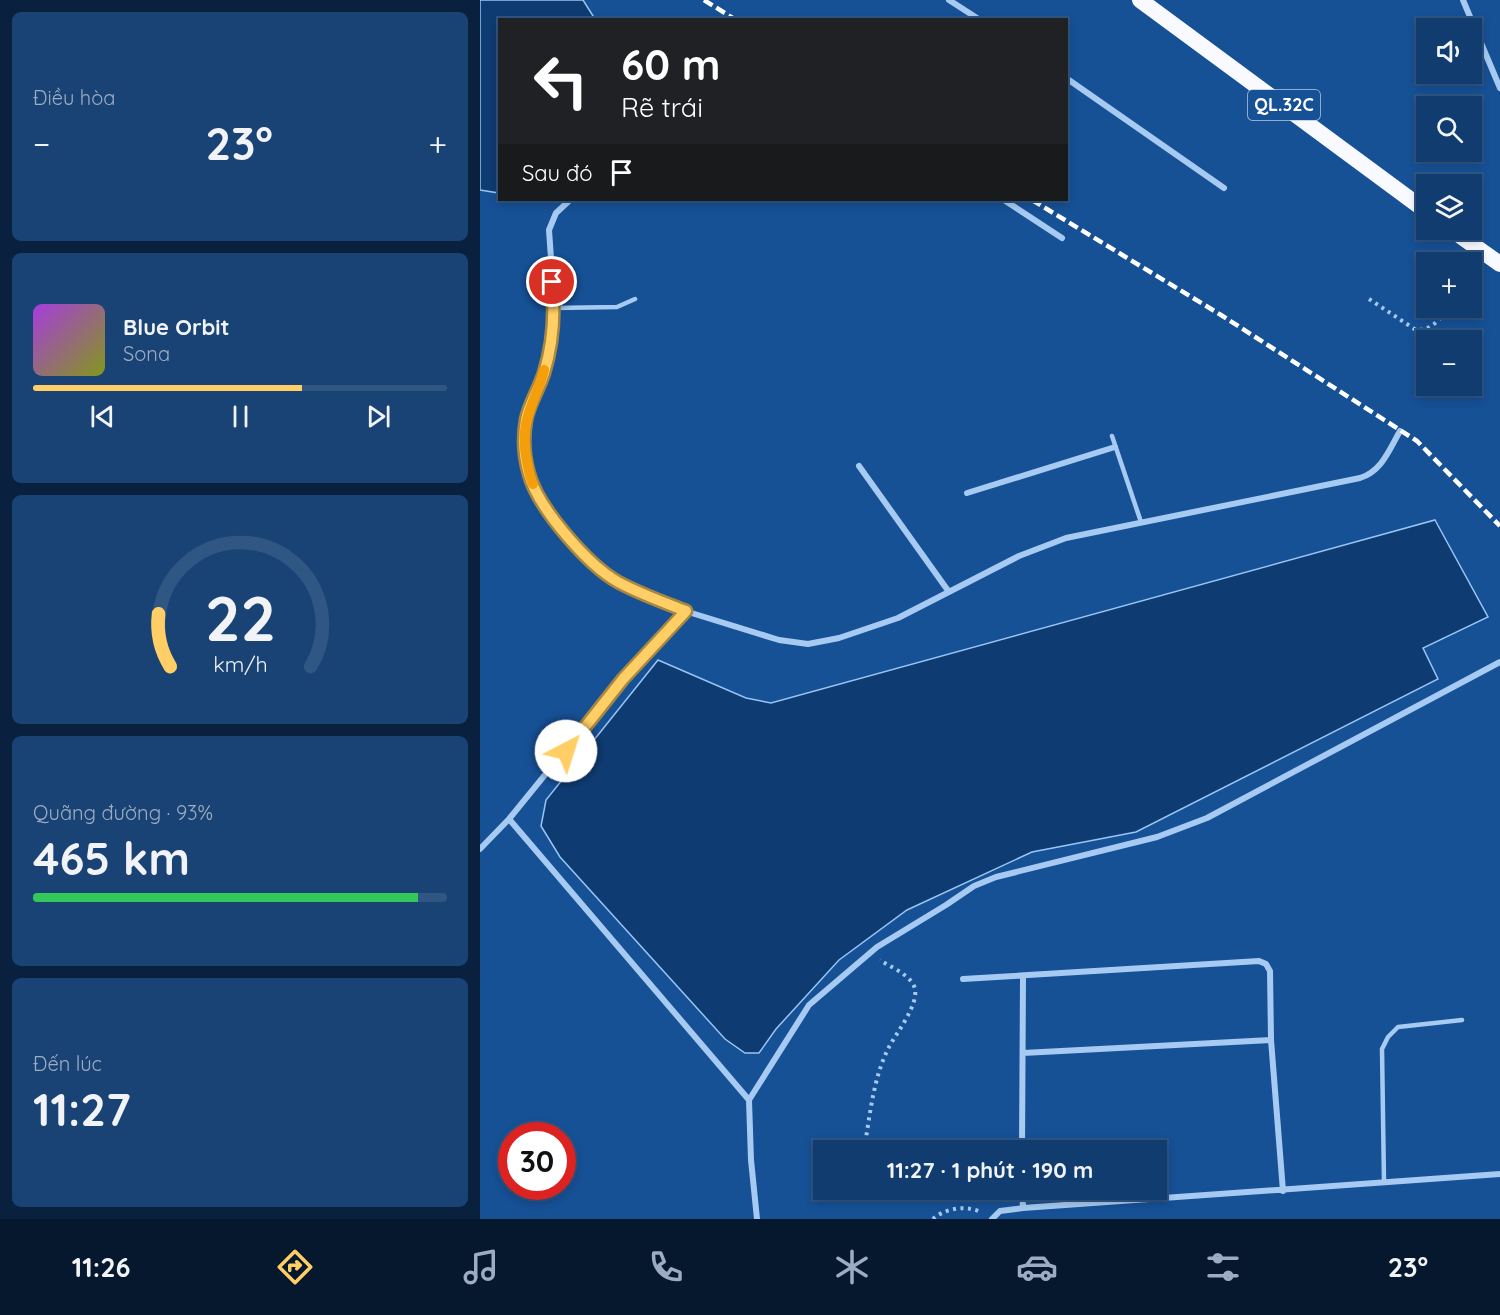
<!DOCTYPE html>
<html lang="vi">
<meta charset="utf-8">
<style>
:root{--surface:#103c70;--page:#194375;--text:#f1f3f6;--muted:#9cadc3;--line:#305683;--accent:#ffcf66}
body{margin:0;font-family:Quicksand,sans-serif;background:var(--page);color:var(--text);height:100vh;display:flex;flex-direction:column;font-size:22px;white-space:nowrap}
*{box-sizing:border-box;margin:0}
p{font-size:20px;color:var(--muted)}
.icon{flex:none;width:33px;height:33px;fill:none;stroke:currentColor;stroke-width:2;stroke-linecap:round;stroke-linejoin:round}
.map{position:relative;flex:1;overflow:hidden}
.side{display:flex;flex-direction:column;gap:12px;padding:12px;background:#09213e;width:480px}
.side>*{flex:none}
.guide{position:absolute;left:18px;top:18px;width:570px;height:183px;border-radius:0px;box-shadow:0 3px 9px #0003,0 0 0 2px var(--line);background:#202124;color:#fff;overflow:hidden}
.tools{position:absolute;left:936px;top:18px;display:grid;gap:12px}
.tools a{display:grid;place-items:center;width:66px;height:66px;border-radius:0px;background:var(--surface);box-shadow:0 3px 9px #0003,0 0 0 2px var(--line);font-size:30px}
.speed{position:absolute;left:18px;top:1122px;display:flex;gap:12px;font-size:30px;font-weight:700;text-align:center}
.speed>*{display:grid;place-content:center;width:78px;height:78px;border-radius:50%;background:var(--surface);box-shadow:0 3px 9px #0003,0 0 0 2px var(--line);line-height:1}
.speed .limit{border:9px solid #d22;background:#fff;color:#111}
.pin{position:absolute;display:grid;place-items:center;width:51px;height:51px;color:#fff;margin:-26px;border:3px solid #fff;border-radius:50%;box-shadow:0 2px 6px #0007}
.me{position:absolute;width:66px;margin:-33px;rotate:40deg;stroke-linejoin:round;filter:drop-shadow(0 0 4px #0008)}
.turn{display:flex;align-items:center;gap:21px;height:126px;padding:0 24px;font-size:27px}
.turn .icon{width:78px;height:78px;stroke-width:2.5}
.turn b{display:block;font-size:42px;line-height:51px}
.then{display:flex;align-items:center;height:57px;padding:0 24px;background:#0003;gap:12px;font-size:22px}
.big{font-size:45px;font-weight:700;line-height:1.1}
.side .card{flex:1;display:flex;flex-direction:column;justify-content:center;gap:9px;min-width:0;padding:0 21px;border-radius:9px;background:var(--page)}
.side .dial{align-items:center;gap:0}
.dial svg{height:156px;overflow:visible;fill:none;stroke:var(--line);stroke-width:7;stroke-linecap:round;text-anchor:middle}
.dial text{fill:var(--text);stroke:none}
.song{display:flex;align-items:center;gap:18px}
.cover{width:72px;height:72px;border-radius:9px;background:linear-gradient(135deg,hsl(280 70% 55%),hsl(70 70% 35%))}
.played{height:6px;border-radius:3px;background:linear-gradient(90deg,var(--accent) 65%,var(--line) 65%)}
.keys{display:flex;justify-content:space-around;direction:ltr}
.heat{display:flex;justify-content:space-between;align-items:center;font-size:33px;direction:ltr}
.charge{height:9px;border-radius:4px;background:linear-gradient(90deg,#34c759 93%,var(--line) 0)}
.trip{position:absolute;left:333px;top:1140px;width:354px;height:60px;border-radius:0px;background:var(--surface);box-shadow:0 3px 9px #0003,0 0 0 2px var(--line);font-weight:700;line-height:60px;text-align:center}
.tabs{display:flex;height:96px;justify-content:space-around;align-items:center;background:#06182d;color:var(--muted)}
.tabs .icon{width:42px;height:42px}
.tabs .active{color:var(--accent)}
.tabs b{font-size:27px;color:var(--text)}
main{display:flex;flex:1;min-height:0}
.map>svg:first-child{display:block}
</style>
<main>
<section class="side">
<div class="card"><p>Điều hòa</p>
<div class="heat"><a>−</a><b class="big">23°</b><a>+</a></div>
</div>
<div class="card">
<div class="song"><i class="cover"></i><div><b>Blue Orbit</b><p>Sona</p></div></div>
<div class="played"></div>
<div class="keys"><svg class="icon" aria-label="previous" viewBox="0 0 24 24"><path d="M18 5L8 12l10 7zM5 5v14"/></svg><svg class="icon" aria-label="pause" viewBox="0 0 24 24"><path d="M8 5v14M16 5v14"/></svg><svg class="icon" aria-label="next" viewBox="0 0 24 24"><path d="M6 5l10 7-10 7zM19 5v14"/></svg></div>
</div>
<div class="card dial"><svg viewBox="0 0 100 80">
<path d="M14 69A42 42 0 1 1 86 69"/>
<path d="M14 69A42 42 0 0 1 8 42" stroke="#ffcf66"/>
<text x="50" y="56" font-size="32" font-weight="700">22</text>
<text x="50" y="72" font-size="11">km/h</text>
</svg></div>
<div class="card"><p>Quãng đường · 93%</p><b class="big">465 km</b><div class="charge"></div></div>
<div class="card"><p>Đến lúc</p><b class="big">11:27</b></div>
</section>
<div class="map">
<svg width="1020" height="1219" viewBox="0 0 1020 1219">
<rect width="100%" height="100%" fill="#165095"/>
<path fill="#0e3b71" stroke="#99c5f4" stroke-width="1.5" d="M0,0H103L115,19L20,20L19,193L0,190Z
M955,520L1008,617L943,648L958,679L656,832L552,852L427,910L359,960L296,1029L279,1053H265L245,1039L80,857L61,826L66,800L178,660L266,698L291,703Z"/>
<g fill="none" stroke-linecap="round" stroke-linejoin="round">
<path stroke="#a6caf1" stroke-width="4" stroke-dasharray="3 4.5" stroke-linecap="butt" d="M992,280L999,272
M889,299L936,330C953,330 958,320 969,308
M384,1150C390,1116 393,1078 409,1047C417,1032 438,1006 435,989C432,975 410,967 400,960
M453,1219C465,1208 486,1205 501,1212"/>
<path stroke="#a6caf1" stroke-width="4.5" d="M74,308L137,307L155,299
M632,436L661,522
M904,1182L902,1049L908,1037L918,1027L982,1020"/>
<path stroke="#a6caf1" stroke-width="6" d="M469,0L500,20
M983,0L1020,88
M586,78L744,188
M90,200L76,213L69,230L75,315L64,372L46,417L44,439L49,475L63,501L82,530L109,560L137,581L205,611L299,640L328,644L359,638L418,618L539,556L586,538L880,478C902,471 909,450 920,431
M524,200L582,238
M379,466L469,592
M487,493L635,447
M29,819L269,1100
M0,849L29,819L143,679L205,611
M483,979L779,961L786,964L790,971L791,1040L803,1191
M543,1053L791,1040
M542,1150L543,976
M542,1190L543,1208
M277,1219L271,1160L269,1100L329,1005L397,947L466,905L494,886L516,877L677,837L727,818L1020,662
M512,1219L520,1211L543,1208L1020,1174"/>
<path stroke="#f8faff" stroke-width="16" d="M660,0L946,211
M972,230L1020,264"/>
<path stroke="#fff" stroke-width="4.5" stroke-dasharray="10 4.5" stroke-linecap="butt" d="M224,0L256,20
M552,200L741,315L937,441L1020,526"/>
</g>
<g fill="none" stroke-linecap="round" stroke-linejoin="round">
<g stroke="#a68742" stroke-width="15">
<path id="route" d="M72,282C75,312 73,344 64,373C59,389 49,404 46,420C43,437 44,457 49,474C58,508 108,565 138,582C160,594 183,602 206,611L143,679L86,751"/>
</g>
<use href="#route" stroke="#ffcf66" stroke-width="10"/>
<path stroke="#f59e0b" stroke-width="10" d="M53,484C49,475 48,466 46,456C40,418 55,404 64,370"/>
</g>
<g text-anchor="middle" stroke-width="6" stroke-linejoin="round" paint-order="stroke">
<rect fill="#165095" stroke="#b9cadf" stroke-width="1.5" x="768" y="90" width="72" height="30" rx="4.5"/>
<g font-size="18" font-weight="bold" fill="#fff">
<text x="804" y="111">QL.32C</text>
</g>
</g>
</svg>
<div class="tools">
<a><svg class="icon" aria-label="sound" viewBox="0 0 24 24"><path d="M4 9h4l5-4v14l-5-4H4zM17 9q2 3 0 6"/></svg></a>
<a><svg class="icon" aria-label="search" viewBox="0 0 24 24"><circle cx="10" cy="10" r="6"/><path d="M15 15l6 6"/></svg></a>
<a><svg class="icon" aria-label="layers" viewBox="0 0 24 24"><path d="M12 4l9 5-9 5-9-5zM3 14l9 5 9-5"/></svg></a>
<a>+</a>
<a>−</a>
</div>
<div class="speed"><div class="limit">30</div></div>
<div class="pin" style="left:72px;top:282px;background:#d93025"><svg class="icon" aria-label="arrive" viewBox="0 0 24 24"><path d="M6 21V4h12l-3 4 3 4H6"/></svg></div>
<svg class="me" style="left:86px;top:751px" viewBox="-20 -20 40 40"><circle r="19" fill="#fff"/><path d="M0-13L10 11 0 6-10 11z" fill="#ffcf66"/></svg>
<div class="trip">11:27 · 1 phút · 190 m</div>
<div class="guide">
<div class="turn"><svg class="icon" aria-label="left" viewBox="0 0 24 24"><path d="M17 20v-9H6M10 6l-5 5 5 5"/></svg><div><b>60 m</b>Rẽ trái</div></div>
<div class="then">Sau đó<svg class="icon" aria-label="arrive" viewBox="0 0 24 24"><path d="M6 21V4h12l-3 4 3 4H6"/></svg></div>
</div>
</div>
</main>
<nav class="tabs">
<b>11:26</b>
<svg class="icon active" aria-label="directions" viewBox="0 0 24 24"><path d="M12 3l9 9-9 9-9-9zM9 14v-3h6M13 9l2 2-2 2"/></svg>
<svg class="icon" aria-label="music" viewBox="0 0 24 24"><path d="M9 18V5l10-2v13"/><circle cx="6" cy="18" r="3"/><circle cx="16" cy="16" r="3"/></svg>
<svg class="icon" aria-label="phone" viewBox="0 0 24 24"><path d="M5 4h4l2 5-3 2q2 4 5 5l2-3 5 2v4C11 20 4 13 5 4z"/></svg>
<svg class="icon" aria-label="climate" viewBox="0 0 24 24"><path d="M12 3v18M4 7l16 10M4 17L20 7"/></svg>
<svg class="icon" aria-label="car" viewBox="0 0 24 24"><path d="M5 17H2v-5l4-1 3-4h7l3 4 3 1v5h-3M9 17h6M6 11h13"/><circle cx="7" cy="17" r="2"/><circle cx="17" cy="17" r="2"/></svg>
<svg class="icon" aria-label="filters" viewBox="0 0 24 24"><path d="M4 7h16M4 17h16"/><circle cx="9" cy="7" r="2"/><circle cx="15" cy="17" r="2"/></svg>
<b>23°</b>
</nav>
